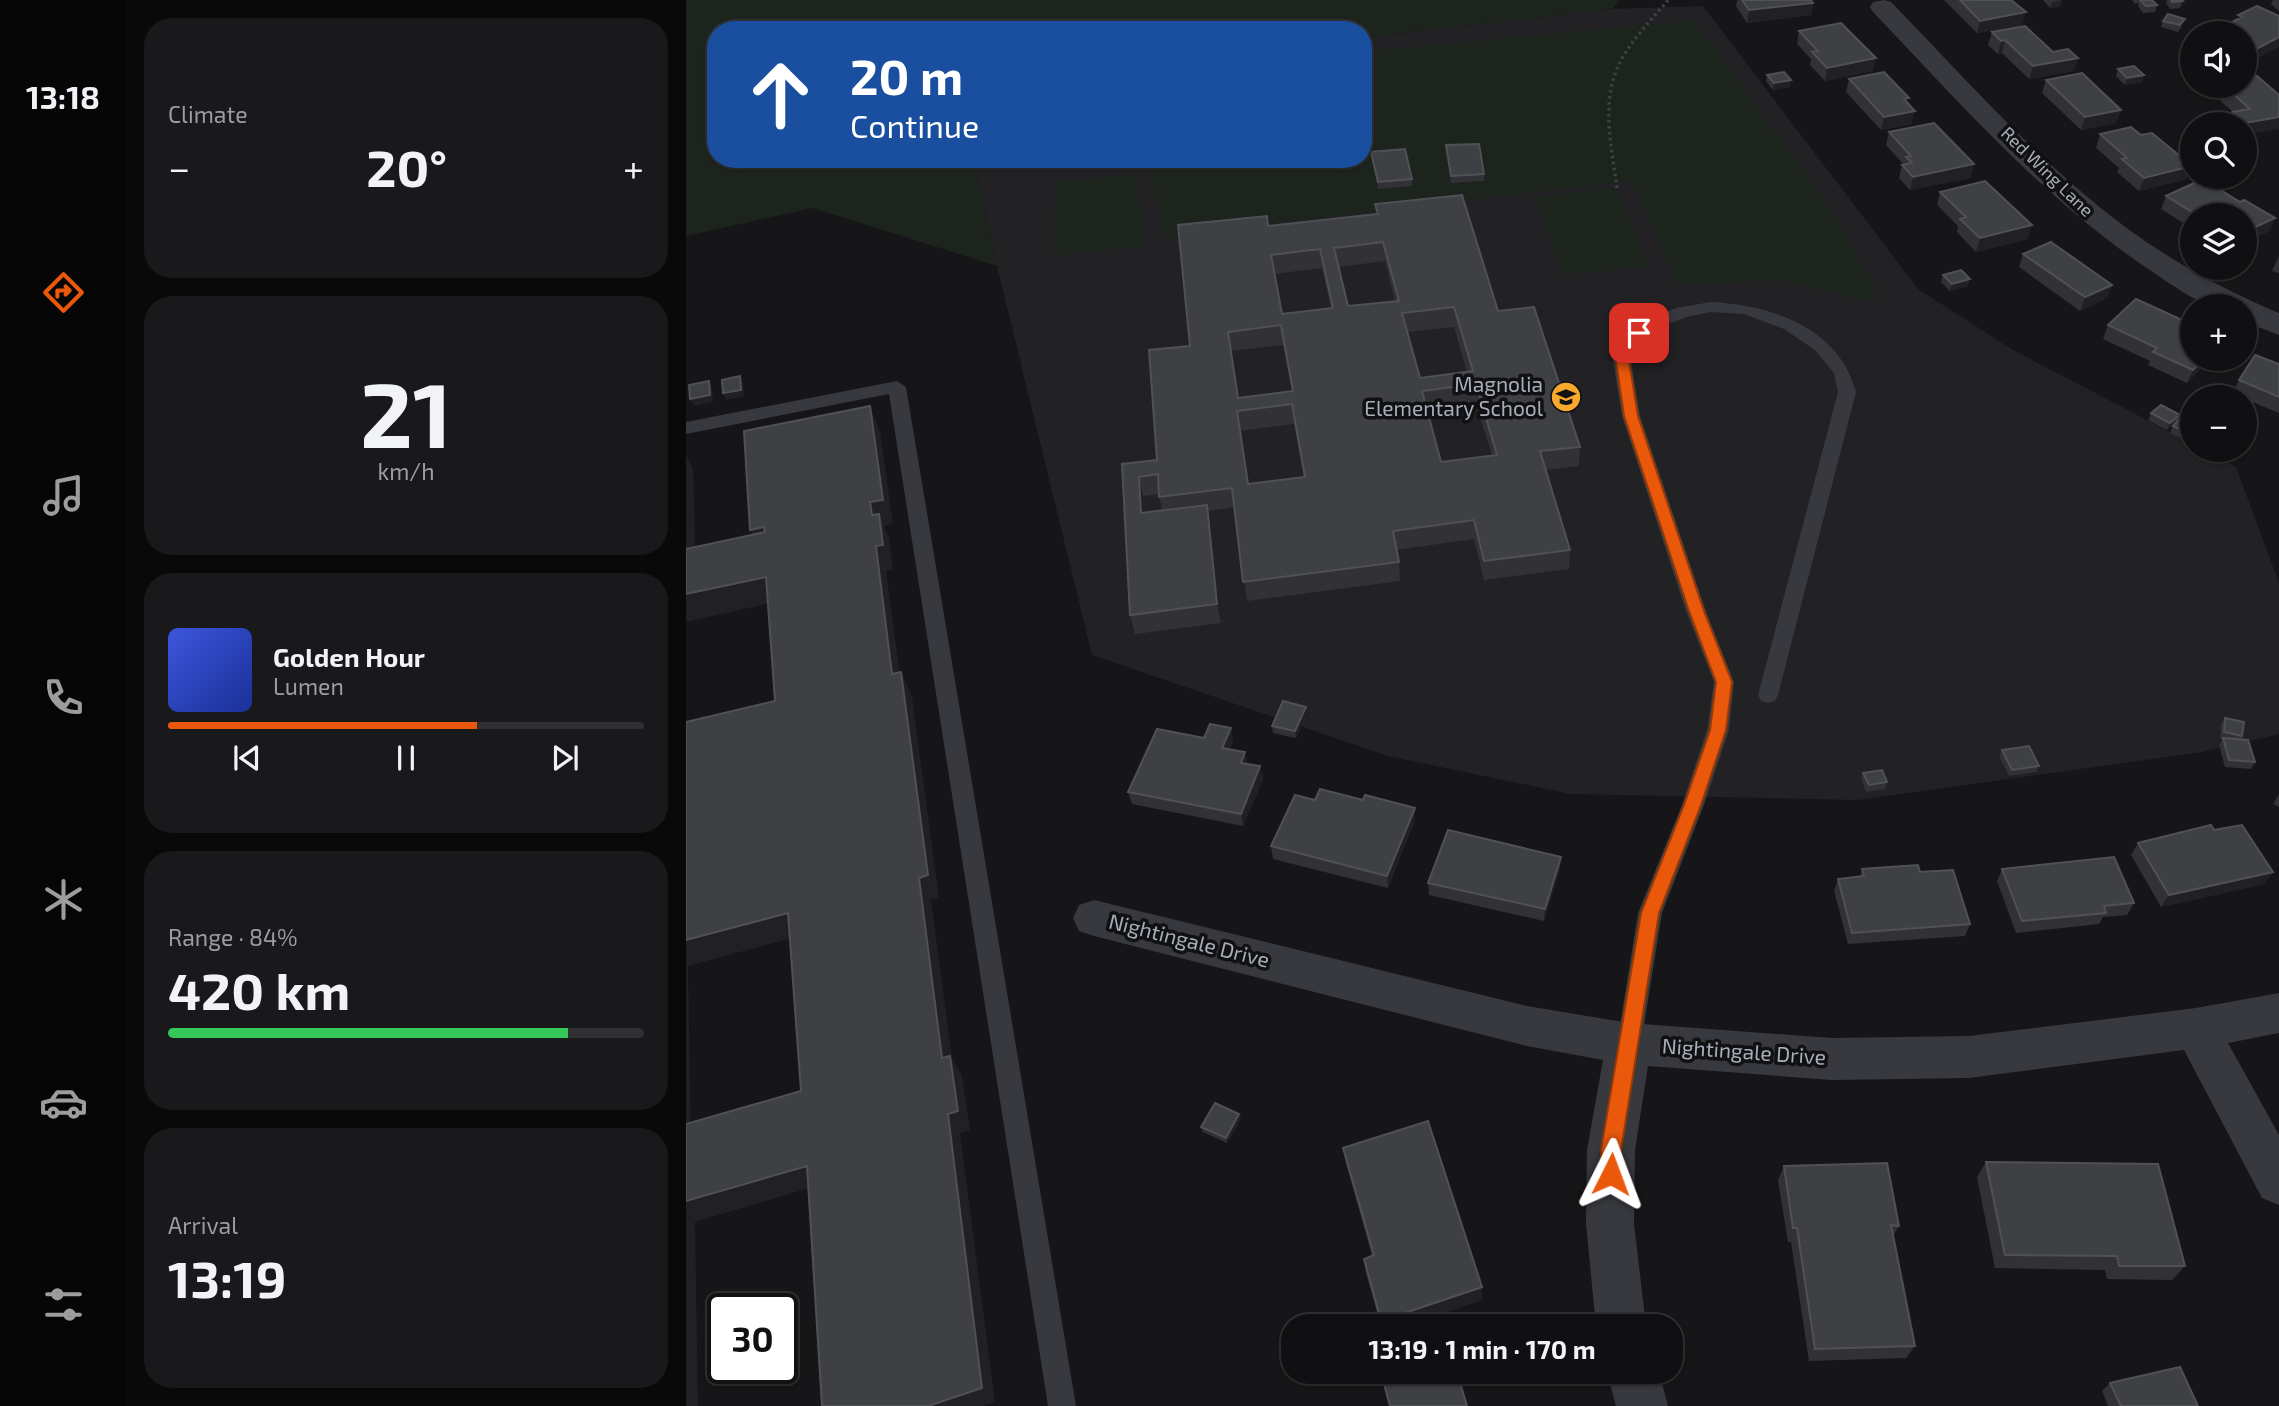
<!DOCTYPE html>
<meta charset="utf-8">
<style>
:root{--surface:#101012;--page:#19191b;--text:#f1f3f6;--muted:#9c9d9f;--line:#303032;--accent:#ea580c}
body{margin:0;font-family:"Exo 2",sans-serif;background:var(--page);color:var(--text);height:100vh;display:flex;flex-direction:column;font-size:26px;white-space:nowrap}
*{box-sizing:border-box;margin:0}
p{font-size:23px;color:var(--muted)}
.icon{flex:none;width:38px;height:38px;fill:none;stroke:currentColor;stroke-width:2;stroke-linecap:round;stroke-linejoin:round}
.map{position:relative;flex:1;overflow:hidden}
.drawer{display:flex;flex-direction:column;gap:18px;padding:18px;background:#09090a;width:560px}
.drawer>*{flex:none}
.top-card{position:absolute;left:21px;top:21px;width:665px;height:147px;border-radius:28px;box-shadow:0 2px 5px #0004,0 0 0 2px var(--line);background:#1a4fa0;color:#fff;overflow:hidden}
.tools{position:absolute;left:1494px;top:21px;display:grid;gap:14px}
.tools a{display:grid;place-items:center;width:77px;height:77px;border-radius:50%;background:var(--surface);box-shadow:0 2px 5px #0004,0 0 0 2px var(--line);font-size:35px}
.speed{position:absolute;left:21px;top:1293px;display:flex;gap:14px;font-size:35px;font-weight:700;text-align:center}
.speed>*{display:grid;place-content:center;width:91px;height:91px;border-radius:50%;background:var(--surface);box-shadow:0 2px 5px #0004,0 0 0 2px var(--line);line-height:1}
.speed .limit{border:4px solid #111;border-radius:10px;background:#fff;color:#111}
.pin{position:absolute;display:grid;place-items:center;width:60px;height:60px;color:#fff;margin:-30px;border-radius:14px;box-shadow:0 4px 10px #0006}
.me{position:absolute;width:77px;margin:-38px;rotate:3deg;stroke-linejoin:round;filter:drop-shadow(0 0 5px #0008)}
.turn{display:flex;align-items:center;gap:24px;height:147px;padding:0 28px;font-size:32px}
.turn .icon{width:91px;height:91px;stroke-width:2.5}
.turn b{display:block;font-size:49px;line-height:60px}
.big{font-size:52px;font-weight:700;line-height:1.1}
.drawer .tile{flex:1;display:flex;flex-direction:column;justify-content:center;gap:10px;min-width:0;padding:0 24px;border-radius:28px;background:var(--page)}
.drawer .dial{align-items:center;gap:0}
.dial b{font-size:91px;line-height:1}
.song{display:flex;align-items:center;gap:21px}
.cover{width:84px;height:84px;border-radius:10px;background:linear-gradient(135deg,hsl(230 70% 55%),hsl(230 70% 35%))}
.played{height:7px;border-radius:4px;background:linear-gradient(90deg,var(--accent) 65%,var(--line) 65%)}
.keys{display:flex;justify-content:space-around;direction:ltr}
.heat{display:flex;justify-content:space-between;align-items:center;font-size:38px;direction:ltr}
.charge{height:10px;border-radius:5px;background:linear-gradient(90deg,#34c759 84%,var(--line) 0)}
.trip{position:absolute;left:595px;top:1314px;width:402px;height:70px;border-radius:28px;background:var(--surface);box-shadow:0 2px 5px #0004,0 0 0 2px var(--line);font-weight:700;line-height:70px;text-align:center}
main{display:flex;flex:1;min-height:0}
.dock{display:flex;flex-direction:column;width:126px;justify-content:space-around;align-items:center;background:#060607;color:var(--muted)}
.dock .icon{width:49px;height:49px}
.dock .on{color:var(--accent)}
.dock b{font-size:32px;color:var(--text)}
.map>svg:first-child{display:block}
</style>
<main>
<nav class="dock">
<b>13:18</b>
<svg class="icon on" aria-label="directions" viewBox="0 0 24 24"><path d="M12 3l9 9-9 9-9-9zM9 14v-3h6M13 9l2 2-2 2"/></svg>
<svg class="icon" aria-label="music" viewBox="0 0 24 24"><path d="M9 18V5l10-2v13"/><circle cx="6" cy="18" r="3"/><circle cx="16" cy="16" r="3"/></svg>
<svg class="icon" aria-label="phone" viewBox="0 0 24 24"><path d="M5 4h4l2 5-3 2q2 4 5 5l2-3 5 2v4C11 20 4 13 5 4z"/></svg>
<svg class="icon" aria-label="climate" viewBox="0 0 24 24"><path d="M12 3v18M4 7l16 10M4 17L20 7"/></svg>
<svg class="icon" aria-label="car" viewBox="0 0 24 24"><path d="M5 17H2v-5l4-1 3-4h7l3 4 3 1v5h-3M9 17h6M6 11h13"/><circle cx="7" cy="17" r="2"/><circle cx="17" cy="17" r="2"/></svg>
<svg class="icon" aria-label="filters" viewBox="0 0 24 24"><path d="M4 7h16M4 17h16"/><circle cx="9" cy="7" r="2"/><circle cx="15" cy="17" r="2"/></svg>
</nav>
<section class="drawer">
<div class="tile"><p>Climate</p>
<div class="heat"><a>−</a><b class="big">20°</b><a>+</a></div>
</div>
<div class="tile dial"><b>21</b><p>km/h</p></div>
<div class="tile">
<div class="song"><i class="cover"></i><div><b>Golden Hour</b><p>Lumen</p></div></div>
<div class="played"></div>
<div class="keys"><svg class="icon" aria-label="previous" viewBox="0 0 24 24"><path d="M18 5L8 12l10 7zM5 5v14"/></svg><svg class="icon" aria-label="pause" viewBox="0 0 24 24"><path d="M8 5v14M16 5v14"/></svg><svg class="icon" aria-label="next" viewBox="0 0 24 24"><path d="M6 5l10 7-10 7zM19 5v14"/></svg></div>
</div>
<div class="tile"><p>Range · 84%</p><b class="big">420 km</b><div class="charge"></div></div>
<div class="tile"><p>Arrival</p><b class="big">13:19</b></div>
</section>
<div class="map">
<svg width="1593" height="1406" viewBox="0 0 1593 1406">
<rect width="100%" height="100%" fill="#161618"/>
<path fill="#222225" d="M1017,6L1232,289L1327,350L1507,444V450H1517L1550,467L1593,583V734L1516,752L1172,800L885,794L702,756L406,655L311,266L288,159H677V37L926,9Z"/>
<path fill="#1c241d" d="M0,0H934L926,9L677,37V30H30V159H288L311,266L127,208L0,236Z
M1008,20L1153,220L1189,290L1186,302L1095,281L992,284L945,181L478,236L462,159H677V52Z
M452,174L457,246L367,255L371,182Z
M931,188L963,266L877,275L849,197Z"/>
<g fill="none" stroke-linecap="round" stroke-linejoin="round">
<path stroke="#3d4045" stroke-width="3.5" stroke-dasharray="2.5 3.5" stroke-linecap="butt" d="M931,188C925,143 913,96 938,55C950,35 967,18 982,0"/>
<path fill="#37393e" fill-rule="evenodd" d="M1025,302C1085,305 1153,327 1170,392L1092,695L1089,701L1082,703L1075,701L1072,695L1152,392L1148,373L1129,350L1098,329L1058,314L1025,312L1000,317L977,326L959,337L949,349L945,361L954,416L1020,611L1048,682L1043,730L1018,805L976,913L955,1044L952,1052L943,1055L934,1052L931,1044L952,913L996,805L1021,730L1028,682L1000,611L936,416L927,361L932,348L947,329L965,318L990,308Z
M211,381L220,387L390,1406H362L203,394L0,434V422Z"/>
<path fill="#37393e" fill-rule="evenodd" d="M1198,0L1205,2C1286,85 1365,177 1462,243C1504,271 1547,294 1593,313V335L1559,322V306C1549,306 1537,308 1527,306C1509,302 1483,283 1467,272C1360,202 1275,104 1187,12L1184,7L1187,2Z
M408,900L841,1006L943,1023L1146,1038L1283,1036L1510,1008L1593,993V1033L1542,1043L1593,1135V1205L1576,1198L1498,1050L1283,1078L1146,1080L962,1066L949,1150L948,1224L960,1326H910L900,1224L901,1150L917,1060L841,1046L408,936L393,931L387,918L393,905Z
M921,1372H973L982,1406H930Z"/>
</g>
<path fill="#323236" fill-rule="evenodd" d="M1051,0H1125L1127,3L1125,15L1061,23L1050,6Z
M1258,0H1325L1340,12L1336,25L1291,33Z
M1357,0H1376L1374,7L1364,8Z
M1446,0H1466L1471,5L1469,12L1457,13L1452,6L1453,3L1449,4Z
M1481,0H1496L1497,1L1494,8L1484,9L1480,3Z
M1587,0H1593V11L1585,4Z
M1477,21L1496,26L1492,32L1475,27Z
M1113,31L1187,71L1139,81L1124,65L1125,59L1111,44Z
M1306,32L1367,52L1392,58L1388,71L1343,79L1316,53L1312,54L1302,45Z
M1432,69L1458,75L1456,82L1439,85L1430,76Z
M1081,75L1104,87L1087,90L1080,81Z
M1571,76L1559,124H1542L1547,112L1528,95L1532,86H1559Z
M1163,79L1222,103L1226,124L1195,130L1160,92Z
M1360,80L1435,110L1430,123L1395,130L1356,93Z
M1203,132L1285,178L1224,190L1213,178L1216,165H1218L1200,145Z
M1414,134L1501,179L1453,191L1431,172L1433,168L1410,148Z
M760,145L798,174V181L765,183Z
M685,152L726,179V186L692,189Z
M1517,179L1554,202L1558,200L1589,218L1583,231L1559,243V215H1507V229L1475,209L1480,196Z
M1254,192L1342,239L1290,252L1271,232L1272,226L1251,205Z
M689,204L812,311L894,447L893,466L860,470L884,550L883,569L798,580L788,539L710,550L713,562L714,581L561,601L548,507L522,511L525,524L535,623L449,634L444,615L436,464L471,460L504,346L582,226L690,215ZM699,261L709,301L662,306L653,267ZM636,268L645,308L596,314L588,274ZM768,327L781,372L734,378L721,332ZM597,345L606,391L552,398L545,351ZM790,404L806,455L755,462L741,410ZM608,424L618,477L562,484L554,431ZM473,494L476,511L458,513L457,496Z
M1337,254L1426,285L1421,298L1394,311L1333,267Z
M1593,256V273L1586,271Z
M1257,275L1282,286L1264,291L1255,282Z
M1422,325L1524,359L1501,383L1462,365L1464,361L1417,339Z
M1593,364V413L1559,399V397H1556L1547,393L1553,380Z
M1465,413L1494,415L1491,422L1481,430L1462,420Z
M1507,417V434L1501,441L1484,433L1487,426Z
M621,713L610,738L587,733L586,726Z
M1539,718L1556,736L1555,739L1569,762L1565,769L1539,767L1533,745L1537,739L1534,738L1535,724Z
M518,738L547,741L544,749L562,764L574,766L577,779L557,826L446,804L442,792Z
M1316,750L1353,766L1350,772L1323,776L1313,756Z
M1177,773L1201,782L1199,789L1180,792L1175,779Z
M1593,794V807L1587,804Z
M629,800L729,820L702,888L587,859L585,846Z
M1528,830L1587,872L1578,884L1475,907L1445,855L1452,843Z
M874,869L858,921L743,895L742,883Z
M1176,869L1234,872L1284,924L1279,936L1162,944L1148,891L1152,879L1174,877Z
M1316,869L1448,903L1441,915L1417,917L1413,924L1330,933L1311,881Z
M555,1119L541,1143L517,1132L515,1127Z
M657,1148L796,1300L717,1326H695L680,1273L678,1259L686,1256L660,1163Z
M1300,1162L1499,1266L1486,1280L1421,1279L1419,1270L1309,1268L1291,1177Z
M1098,1166L1213,1226L1207,1236L1229,1346L1220,1358L1123,1361L1105,1242H1102L1092,1180Z
M1424,1383L1512,1406H1422L1416,1391Z"/>
<path fill="#212124" d="M1376,0L1374,7L1364,8L1366,2Z
M1127,3L1125,15L1061,23L1063,10Z
M1340,12L1336,25L1291,33L1294,21Z
M1593,37V47L1559,65V60L1561,54Z
M1319,40L1316,53L1312,54L1315,41Z
M1190,58L1187,71L1139,81L1141,68Z
M1392,58L1388,71L1343,79L1347,66Z
M1458,75L1456,82L1439,85L1441,78Z
M1105,80L1104,87L1087,90L1088,83Z
M1435,110L1430,123L1395,130L1399,117Z
M1229,111L1226,124L1195,130L1198,117Z
M1593,117V129L1559,135V123Z
M1288,164L1285,178L1224,190L1227,177Z
M1506,166L1501,179L1453,191L1458,178Z
M1589,218L1583,231L1559,243V232Z
M1346,225L1342,239L1290,252L1294,238Z
M1284,279L1282,286L1264,291L1266,284Z
M1426,285L1421,298L1394,311L1399,297Z
M1517,359H1524L1501,383L1507,370Z
M54,376L57,383L58,396L40,400L37,393Z
M23,381L26,388L27,402L8,406L4,399Z
M184,406L194,431L207,524L198,526L203,538L207,570L200,571L217,698L206,674L184,502Z
M1494,415L1491,422L1481,430L1484,423Z
M0,455L7,469L10,569L0,571Z
M453,477L457,496L460,533L455,513Z
M521,505L525,524L535,623L531,604Z
M78,527L91,552L76,555L64,530Z
M80,577L93,601L0,622V594Z
M215,672L226,696L253,898L245,900L266,1058L276,1076L284,1130L274,1133L309,1402L298,1406H242L262,1114L256,1058L233,878Z
M620,707L621,713L610,738L609,731Z
M545,728L547,741L539,760L536,748Z
M559,752L562,765L555,763Z
M574,766L577,779L557,826L555,814Z
M729,808V820L702,888L701,876Z
M875,857L874,869L858,921L859,909Z
M1587,872L1578,884L1475,907L1483,895Z
M102,913L117,935L2,966L5,1147L0,1141V940Z
M553,1114L555,1119L541,1143L540,1138Z
M121,1166L136,1184L9,1222L12,1406H0V1201Z
M796,1287V1300L717,1326H696L695,1321Z"/>
<path fill="#3f4044" stroke="#4f5156" stroke-width="2" fill-rule="evenodd" d="M1056,0H1125L1127,3L1063,10Z
M1274,0H1325L1340,12L1294,21Z
M1454,0H1466L1471,5L1460,6Z
M1485,0H1496L1497,1L1486,2Z
M1571,6L1593,16V37L1561,54L1559,53V33H1525L1556,17L1552,15Z
M1482,14L1499,19L1494,25L1477,21Z
M1155,23L1190,58L1141,68L1126,52L1132,51L1113,31Z
M1339,26L1367,52L1382,49L1392,58L1347,66L1319,40L1315,41L1306,32Z
M1448,66L1458,75L1441,78L1432,69Z
M1098,72L1105,80L1088,83L1081,75Z
M1198,72L1223,98L1218,99L1229,111L1198,117L1163,79Z
M1396,73L1435,110L1399,117L1360,80Z
M1571,76L1593,95V117L1559,123L1547,112L1564,109L1538,86H1559V77Z
M1248,123L1288,164L1227,177L1216,165L1226,163L1220,157L1225,156L1203,132Z
M1445,127L1455,135L1466,133L1506,166L1458,178L1436,159L1441,158L1414,134Z
M793,144L798,174L765,176L760,145Z
M719,149L726,179L692,182L685,152Z
M1517,179L1554,202L1558,200L1589,218L1559,232V215H1511L1480,196Z
M1299,181L1346,225L1294,238L1274,219L1280,217L1254,192Z
M776,195L812,311L848,307L894,447L854,451L884,550L798,561L788,520L707,531L713,562L557,582L546,488L473,497L472,474L453,477L455,513L521,505L531,604L444,615L436,464L471,460L463,350L504,346L492,225L581,216L582,226L692,214L689,204ZM697,242L713,301L662,306L648,248ZM634,249L647,308L596,314L585,255ZM768,307L787,371L734,378L716,313ZM595,325L607,391L552,398L542,332ZM790,384L811,455L755,462L736,391ZM606,404L619,477L562,484L551,411Z
M1365,242L1426,285L1399,297L1337,254Z
M1275,270L1284,279L1266,284L1257,275Z
M1450,299L1507,325V359H1517L1507,370L1467,352L1471,348L1422,325Z
M1569,355L1593,364V397L1553,380Z
M54,376L55,390L37,393L36,380Z
M23,381L24,395L4,399L3,385Z
M1475,405L1494,415L1484,423L1465,413Z
M184,406L197,500L184,502L186,515L193,514L197,545L190,546L206,674L215,672L242,875L233,878L256,1058L264,1056L272,1111L262,1114L296,1388L242,1406H136L121,1166L0,1201V1124L115,1091L102,913L0,940V722L89,701L80,577L0,594V549L79,532L78,527L64,530L58,431Z
M1498,413L1507,417V431L1504,434L1487,426Z
M597,701L620,707L609,731L586,726Z
M1539,718L1558,722L1556,736L1538,732Z
M524,724L545,728L536,748L559,752L555,763L574,766L555,814L442,792L471,729L518,738Z
M1537,738L1562,740L1569,762L1543,760Z
M1343,746L1353,766L1326,770L1316,750Z
M1196,770L1201,782L1183,785L1177,773Z
M634,789L677,800L679,795L729,808L701,876L585,846L609,795L629,800Z
M1525,825L1528,830L1556,825L1587,872L1483,895L1452,843Z
M762,830L875,857L859,909L742,883Z
M1428,857L1448,903L1418,906L1420,913L1336,921L1316,869Z
M1232,865L1234,872L1267,870L1284,924L1166,933L1152,879L1178,876L1176,869Z
M529,1103L553,1114L540,1138L515,1127Z
M742,1121L796,1287L695,1321L678,1259L688,1255L657,1148Z
M1300,1162L1472,1164L1499,1266H1433L1431,1256L1319,1255Z
M1201,1163L1213,1226L1205,1225L1229,1346L1129,1349L1111,1228H1107L1098,1166Z
M1494,1367L1512,1406H1435L1424,1383Z
M735,1372H771L781,1406H704L698,1384Z"/>
<path fill="#ea580c" stroke="#983908" stroke-width="2" d="M953,329L959,333L947,349L943,361L952,416L1018,611L1046,682L1040,730L1015,805L973,913L935,1150V1174L932,1181L925,1184L918,1181L915,1174V1150L955,913L998,805L1024,730L1030,682L1003,611L938,416L930,361L936,345L948,330Z"/>
<defs>
<g id="school-disc" transform="scale(1.575)"><circle r="9.5" fill="#faa82d" stroke="#111113"/><path d="M0-5L7-2L0 1L-7-2ZM-4 1L0 2.5L4 1V4Q0 6-4 4Z" fill="#111"/></g>
</defs>
<g fill-rule="evenodd">
<use href="#school-disc" x="880" y="397"/>
</g>
<g text-anchor="middle" stroke-width="7" stroke-linejoin="round" paint-order="stroke">
<g font-size="18" fill="#a8aeb9" stroke="#111113">
<text transform="translate(1361 172) rotate(44)" y="6">Red Wing Lane</text>
</g>
<g font-size="21" fill="#a8aeb9" stroke="#111113" text-anchor="end">
<text x="857" y="392">Magnolia<tspan x="857" dy="24">Elementary School</tspan></text>
</g>
<g font-size="21" fill="#a8aeb9" stroke="#111113">
<text transform="translate(503 941) rotate(14)" y="7">Nightingale Drive</text>
<text transform="translate(1058 1052) rotate(4)" y="7">Nightingale Drive</text>
</g>
</g>
</svg>
<div class="tools">
<a><svg class="icon" aria-label="sound" viewBox="0 0 24 24"><path d="M4 9h4l5-4v14l-5-4H4zM17 9q2 3 0 6"/></svg></a>
<a><svg class="icon" aria-label="search" viewBox="0 0 24 24"><circle cx="10" cy="10" r="6"/><path d="M15 15l6 6"/></svg></a>
<a><svg class="icon" aria-label="layers" viewBox="0 0 24 24"><path d="M12 4l9 5-9 5-9-5zM3 14l9 5 9-5"/></svg></a>
<a>+</a>
<a>−</a>
</div>
<div class="speed"><div class="limit">30</div></div>
<div class="pin" style="left:953px;top:333px;background:#d93025"><svg class="icon" aria-label="arrive" viewBox="0 0 24 24"><path d="M6 21V4h12l-3 4 3 4H6"/></svg></div>
<svg class="me" style="left:925px;top:1174px" viewBox="-20 -20 40 40"><path d="M0-17L14 15 0 8-14 15z" fill="#ea580c" stroke="#fff" stroke-width="4"/></svg>
<div class="trip">13:19 · 1 min · 170 m</div>
<div class="top-card">
<div class="turn"><svg class="icon" aria-label="ahead" viewBox="0 0 24 24"><path d="M12 20V5M6 11l6-6 6 6"/></svg><div><b>20 m</b>Continue</div></div>
</div>
</div>
</main>
